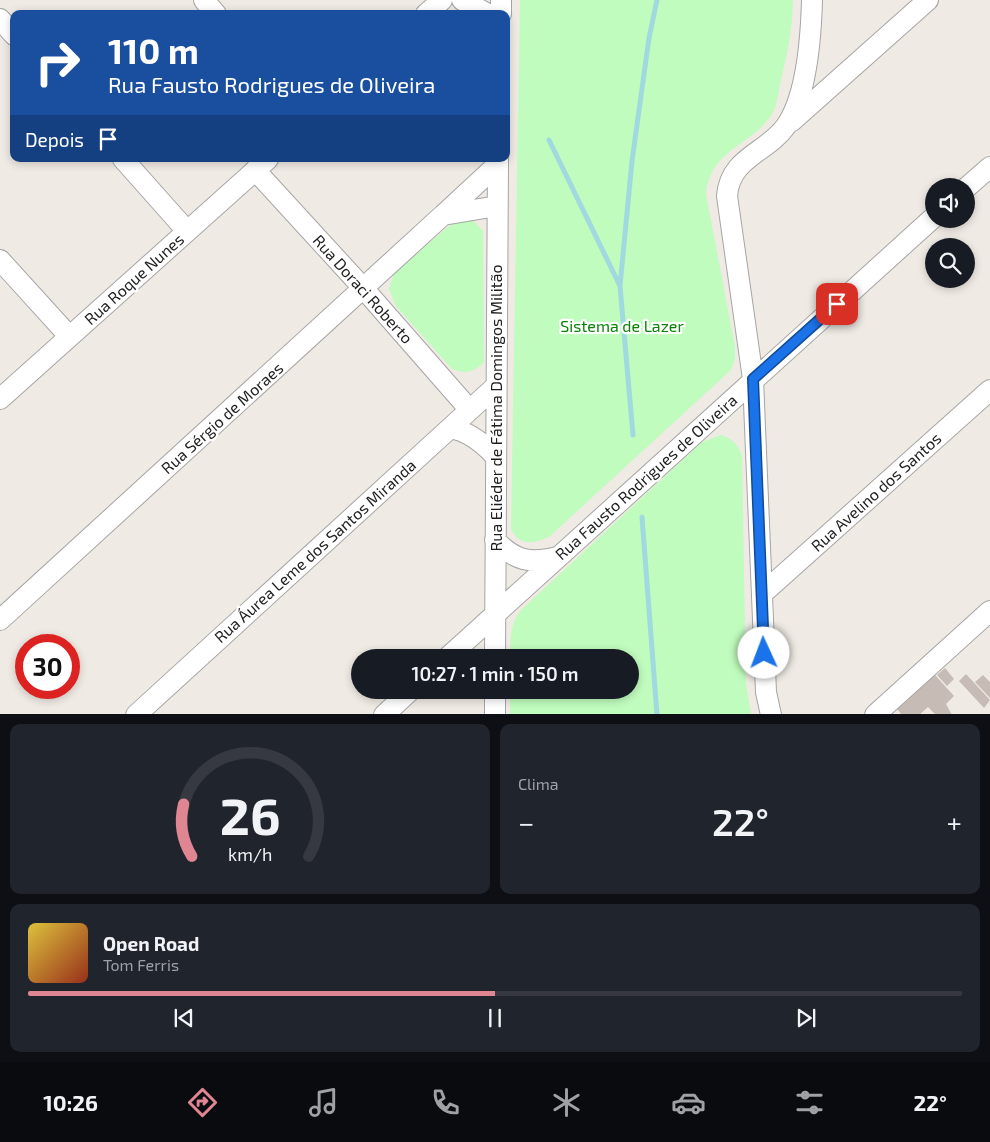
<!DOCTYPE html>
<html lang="pt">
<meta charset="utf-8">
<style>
:root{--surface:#171b24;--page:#20242c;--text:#f1f3f6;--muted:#9ea1a6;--line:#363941;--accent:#e08693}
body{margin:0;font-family:"Exo 2",sans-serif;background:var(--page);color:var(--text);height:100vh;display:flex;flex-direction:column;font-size:19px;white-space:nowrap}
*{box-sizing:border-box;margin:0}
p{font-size:16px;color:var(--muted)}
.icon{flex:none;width:28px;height:28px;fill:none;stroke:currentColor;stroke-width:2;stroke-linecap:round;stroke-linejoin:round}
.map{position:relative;height:714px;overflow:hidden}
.panel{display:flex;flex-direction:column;gap:10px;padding:10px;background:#0d0f14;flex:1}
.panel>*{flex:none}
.banner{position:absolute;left:10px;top:10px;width:500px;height:152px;border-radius:10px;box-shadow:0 2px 8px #0003;background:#1a4fa0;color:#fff;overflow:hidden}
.controls{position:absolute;left:925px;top:178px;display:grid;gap:10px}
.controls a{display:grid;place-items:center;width:50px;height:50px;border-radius:50%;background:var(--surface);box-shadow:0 2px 8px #0003;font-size:25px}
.speed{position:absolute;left:15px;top:634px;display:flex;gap:10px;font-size:25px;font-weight:700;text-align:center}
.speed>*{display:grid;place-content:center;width:65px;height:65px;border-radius:50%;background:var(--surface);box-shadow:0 2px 8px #0003;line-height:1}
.speed .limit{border:8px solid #d22;background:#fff;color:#111}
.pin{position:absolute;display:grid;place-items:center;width:42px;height:42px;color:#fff;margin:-21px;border-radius:10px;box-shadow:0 2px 8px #0006}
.me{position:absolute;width:55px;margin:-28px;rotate:358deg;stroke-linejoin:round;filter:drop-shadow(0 0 4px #0008)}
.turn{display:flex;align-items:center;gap:18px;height:105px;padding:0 15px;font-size:22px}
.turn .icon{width:65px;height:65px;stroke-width:2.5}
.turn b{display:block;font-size:35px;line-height:42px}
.then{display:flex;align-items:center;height:48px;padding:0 15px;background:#0003;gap:10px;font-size:19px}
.big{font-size:38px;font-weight:600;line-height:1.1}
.panel .card{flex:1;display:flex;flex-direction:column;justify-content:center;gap:8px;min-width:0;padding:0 18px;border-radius:10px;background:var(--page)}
.panel .dial{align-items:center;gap:0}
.dial svg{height:130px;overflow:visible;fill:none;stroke:var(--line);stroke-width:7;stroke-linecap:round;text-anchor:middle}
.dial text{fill:var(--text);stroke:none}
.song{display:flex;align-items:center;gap:15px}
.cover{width:60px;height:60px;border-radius:8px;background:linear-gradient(135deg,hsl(50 70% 55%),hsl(10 70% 35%))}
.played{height:5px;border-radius:2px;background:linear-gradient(90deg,var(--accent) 50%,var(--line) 50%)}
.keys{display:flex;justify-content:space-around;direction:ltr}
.heat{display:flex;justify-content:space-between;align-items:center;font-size:28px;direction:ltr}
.panel .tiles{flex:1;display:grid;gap:10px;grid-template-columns:1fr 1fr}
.card:last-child{grid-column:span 2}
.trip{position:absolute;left:351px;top:649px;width:288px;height:50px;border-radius:25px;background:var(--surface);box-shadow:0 2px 8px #0003;font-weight:600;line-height:50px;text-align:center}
.dock{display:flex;height:80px;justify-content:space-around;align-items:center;background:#090b0e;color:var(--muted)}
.dock .icon{width:35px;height:35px}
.dock .selected{color:var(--accent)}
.dock b{font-size:22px;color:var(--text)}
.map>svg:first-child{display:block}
</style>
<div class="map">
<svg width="990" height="715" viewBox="0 0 990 715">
<rect width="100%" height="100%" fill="#efeae3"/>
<path fill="#c0fcbd" d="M520,0H793V2C792,31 787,56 780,84C778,94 777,106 772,114C752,146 710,149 706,194L735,347V359L731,370L549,537C533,544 519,546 511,529Z
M462,219H472L483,231L484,362C474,373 465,374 452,369L396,306L389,289L394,273L448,227Z
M721,435C733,439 738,444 742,456L746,684L751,714H510V690H630V658L510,657C511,639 509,625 521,610L702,442Z"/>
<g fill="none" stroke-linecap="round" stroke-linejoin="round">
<path stroke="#a1d9e0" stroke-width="5" d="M549,140L620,286
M633,435L620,286L632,161L649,38L657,0
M642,517L657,715"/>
</g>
<path fill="#c7bbb6" d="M945,668L954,679L947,686L937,675Z
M966,674L990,700L984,708L959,681Z
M935,675L954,696L946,704L952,715H936L928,707L919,715H902L897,709Z
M983,675L990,682V698L975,682Z"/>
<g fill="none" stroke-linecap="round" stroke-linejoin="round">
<g stroke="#a5a5a5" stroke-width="22">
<path id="minor" d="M204,0L216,14
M462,0L488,14
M426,14L442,0
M501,14V0
M0,19L14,35
M792,121L928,0
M123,159L187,231
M255,170L364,289L469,409
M966,188L990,167
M497,206L443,215L498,164
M0,260L69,336
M0,399L268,159
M450,428C467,431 483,443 495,456
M495,540C515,561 530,564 558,557
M762,594L990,390
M0,620L443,215
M447,658L934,217
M495,658L498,159
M136,715L495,387
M384,715L411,690
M495,715V690
M771,715L766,692L753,379L727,196C730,157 767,153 786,126C807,96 811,36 812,0
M875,715L990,611"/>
</g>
<use href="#minor" stroke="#fff" stroke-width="20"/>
</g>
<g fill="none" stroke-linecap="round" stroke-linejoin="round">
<g stroke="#114b97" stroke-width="12">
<path id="route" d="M764,653L753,379L837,304"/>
</g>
<use href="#route" stroke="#1a73e8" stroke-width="9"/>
</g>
<g text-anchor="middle" stroke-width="4.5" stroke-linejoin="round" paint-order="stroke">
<g font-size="16" fill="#1e1e1e" stroke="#fff">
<text transform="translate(134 279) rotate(-42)" y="6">Rua Roque Nunes</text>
<text transform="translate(363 289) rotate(48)" y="6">Rua Doraci Roberto</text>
<text transform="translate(496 408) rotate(-90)" y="6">Rua Eliéder de Fátima Domingos Militão</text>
<text transform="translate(222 418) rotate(-42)" y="6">Rua Sérgio de Moraes</text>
<text transform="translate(646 477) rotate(-42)" y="6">Rua Fausto Rodrigues de Oliveira</text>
<text transform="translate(876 492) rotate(-42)" y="6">Rua Avelino dos Santos</text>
<text transform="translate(315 551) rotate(-42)" y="6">Rua Áurea Leme dos Santos Miranda</text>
</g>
<g font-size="16" fill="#0a8205" stroke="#fff">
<text x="622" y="332">Sistema de Lazer</text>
</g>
</g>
</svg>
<div class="controls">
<a><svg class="icon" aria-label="sound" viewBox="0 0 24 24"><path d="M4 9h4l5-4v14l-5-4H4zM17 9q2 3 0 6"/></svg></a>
<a><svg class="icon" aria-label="search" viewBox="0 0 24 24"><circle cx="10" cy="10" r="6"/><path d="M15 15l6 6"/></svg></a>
</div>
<div class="speed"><div class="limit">30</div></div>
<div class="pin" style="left:837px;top:304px;background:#d93025"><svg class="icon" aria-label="arrive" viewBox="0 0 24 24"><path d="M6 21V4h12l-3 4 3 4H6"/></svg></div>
<svg class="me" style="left:764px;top:653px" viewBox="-20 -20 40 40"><circle r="19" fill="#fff"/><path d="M0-13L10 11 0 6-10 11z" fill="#1a73e8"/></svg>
<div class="trip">10:27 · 1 min · 150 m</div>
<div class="banner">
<div class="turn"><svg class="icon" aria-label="right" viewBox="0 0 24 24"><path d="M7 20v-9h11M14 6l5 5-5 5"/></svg><div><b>110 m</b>Rua Fausto Rodrigues de Oliveira</div></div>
<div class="then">Depois<svg class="icon" aria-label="arrive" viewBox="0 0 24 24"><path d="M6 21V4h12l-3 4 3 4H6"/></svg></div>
</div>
</div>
<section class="panel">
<div class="tiles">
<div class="card dial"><svg viewBox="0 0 100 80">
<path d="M14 69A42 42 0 1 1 86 69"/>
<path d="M14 69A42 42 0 0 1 9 37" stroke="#e08693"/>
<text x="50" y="56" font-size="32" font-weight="700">26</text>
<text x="50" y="72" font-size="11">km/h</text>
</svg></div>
<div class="card"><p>Clima</p>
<div class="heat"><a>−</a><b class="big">22°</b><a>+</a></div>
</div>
<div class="card">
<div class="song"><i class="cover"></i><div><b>Open Road</b><p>Tom Ferris</p></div></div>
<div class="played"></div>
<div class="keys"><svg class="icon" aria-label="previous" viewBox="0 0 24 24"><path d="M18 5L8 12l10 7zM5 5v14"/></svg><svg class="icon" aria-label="pause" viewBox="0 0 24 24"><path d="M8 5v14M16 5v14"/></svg><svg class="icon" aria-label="next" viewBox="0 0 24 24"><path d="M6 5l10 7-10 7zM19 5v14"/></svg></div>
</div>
</div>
</section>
<nav class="dock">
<b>10:26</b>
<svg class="icon selected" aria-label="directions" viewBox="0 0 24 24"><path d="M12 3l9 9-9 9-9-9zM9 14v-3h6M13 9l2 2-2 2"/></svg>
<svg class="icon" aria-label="music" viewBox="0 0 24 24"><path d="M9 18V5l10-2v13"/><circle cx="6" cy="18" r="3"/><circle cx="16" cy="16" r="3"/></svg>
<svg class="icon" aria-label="phone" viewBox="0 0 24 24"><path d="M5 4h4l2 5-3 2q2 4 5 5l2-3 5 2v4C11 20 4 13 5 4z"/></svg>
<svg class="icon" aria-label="climate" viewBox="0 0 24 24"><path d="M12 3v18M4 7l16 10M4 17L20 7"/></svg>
<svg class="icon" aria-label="car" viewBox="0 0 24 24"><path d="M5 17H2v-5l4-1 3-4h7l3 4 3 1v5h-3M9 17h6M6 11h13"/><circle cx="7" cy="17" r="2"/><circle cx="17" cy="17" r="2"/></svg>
<svg class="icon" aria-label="filters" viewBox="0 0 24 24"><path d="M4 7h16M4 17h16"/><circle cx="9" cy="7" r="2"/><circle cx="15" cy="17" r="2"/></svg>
<b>22°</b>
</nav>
